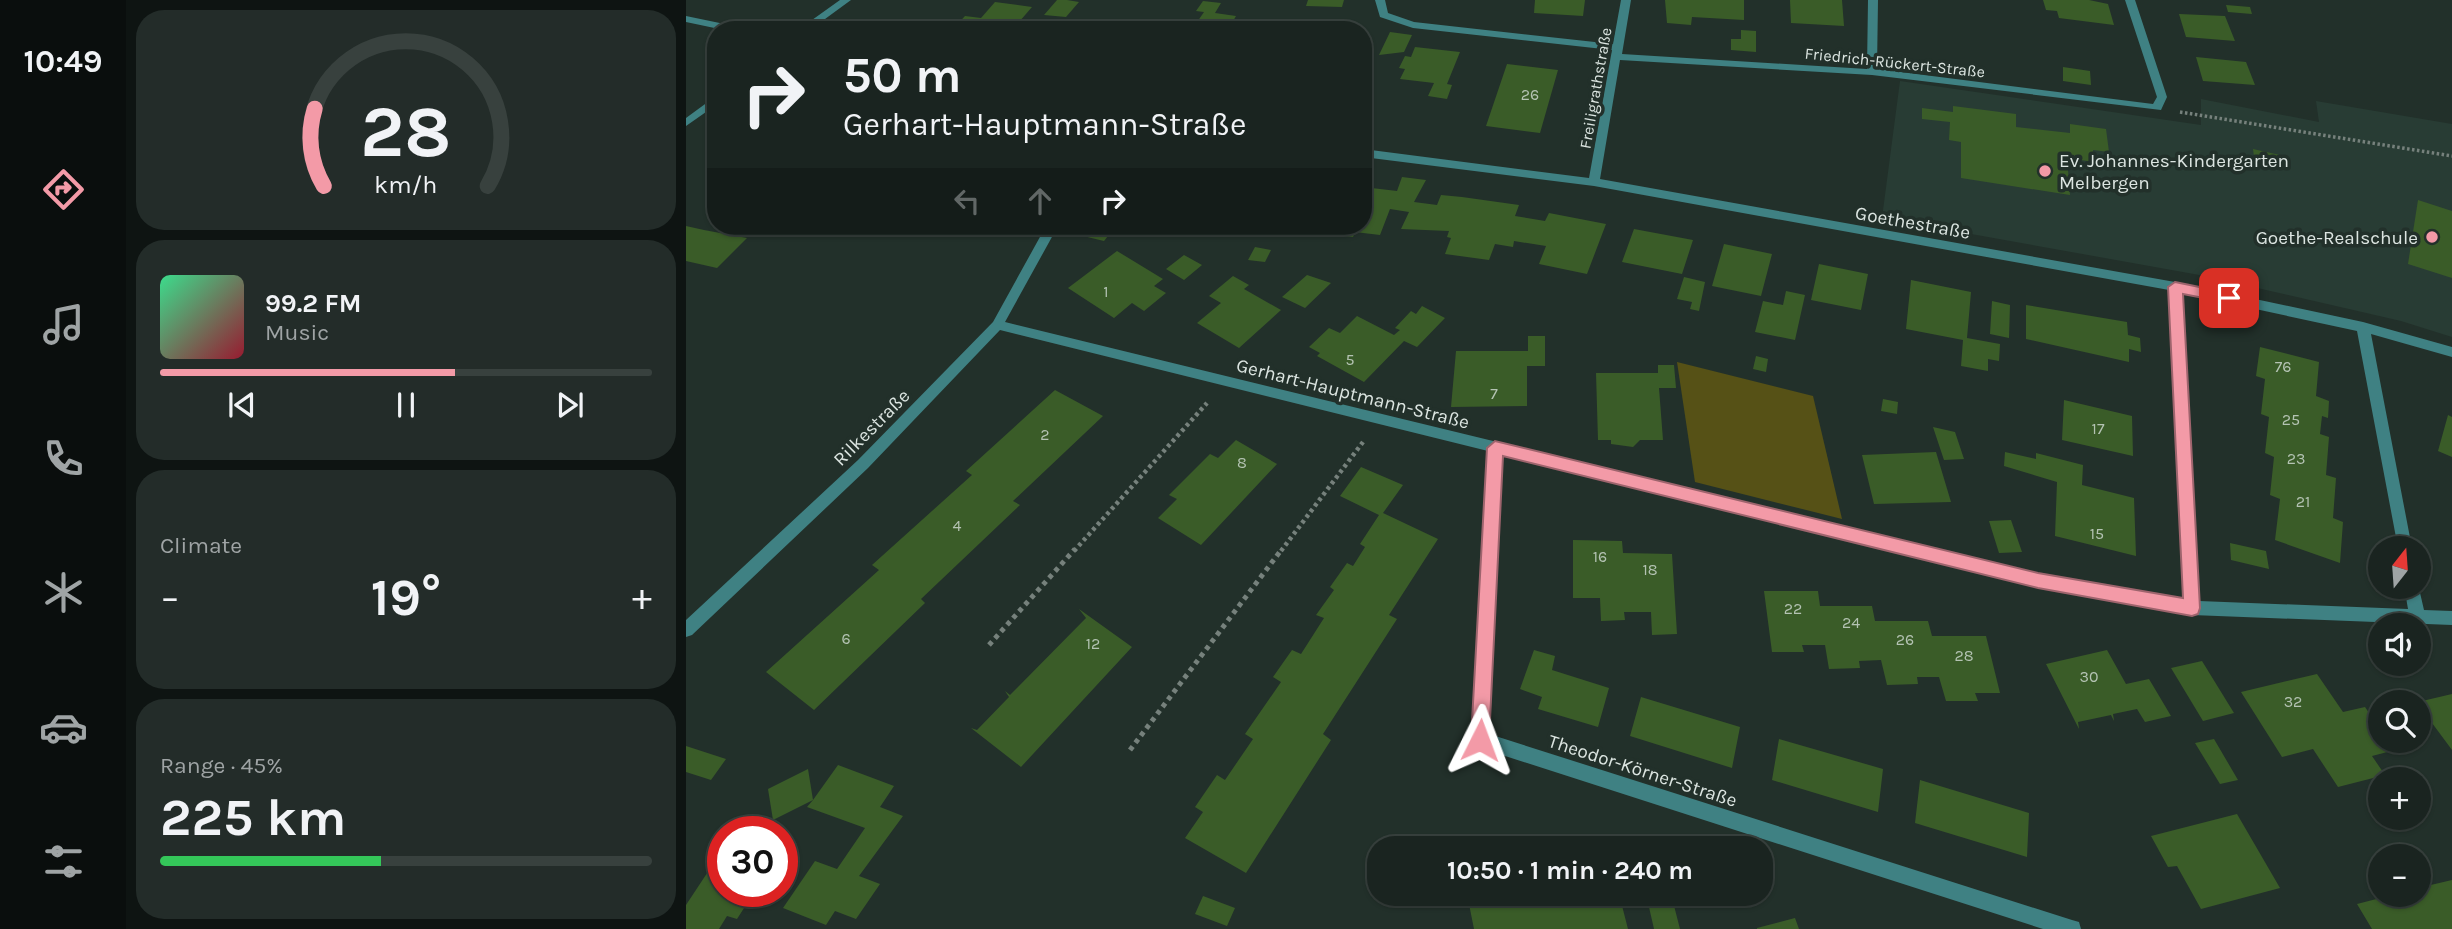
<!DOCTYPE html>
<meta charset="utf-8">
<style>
:root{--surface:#1a2420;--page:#232c29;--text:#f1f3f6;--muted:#9fa4a5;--line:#38413e;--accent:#f39aa7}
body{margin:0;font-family:Karla,sans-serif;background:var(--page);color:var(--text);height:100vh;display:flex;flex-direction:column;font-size:26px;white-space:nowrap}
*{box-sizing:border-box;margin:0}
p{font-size:23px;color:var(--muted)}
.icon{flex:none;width:38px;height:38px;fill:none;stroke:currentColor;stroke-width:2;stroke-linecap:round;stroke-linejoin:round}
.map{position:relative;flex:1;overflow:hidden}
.sheet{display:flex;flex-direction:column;gap:10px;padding:10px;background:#0e1412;width:560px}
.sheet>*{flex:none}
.guide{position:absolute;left:21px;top:21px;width:665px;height:214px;border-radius:28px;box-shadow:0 2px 5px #0004,0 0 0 2px var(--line);background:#1a2420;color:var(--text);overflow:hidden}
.needle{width:46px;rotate:17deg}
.tools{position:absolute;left:1682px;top:536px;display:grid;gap:14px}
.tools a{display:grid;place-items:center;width:63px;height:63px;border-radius:50%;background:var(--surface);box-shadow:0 2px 5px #0004,0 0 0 2px var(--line);font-size:35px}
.speed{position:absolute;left:21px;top:816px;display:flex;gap:14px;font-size:35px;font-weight:700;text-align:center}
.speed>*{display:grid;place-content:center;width:91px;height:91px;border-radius:50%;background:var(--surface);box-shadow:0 2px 5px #0004,0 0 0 2px var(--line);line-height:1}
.speed .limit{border:10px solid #d22;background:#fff;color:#111}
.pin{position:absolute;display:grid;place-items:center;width:60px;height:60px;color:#fff;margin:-30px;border-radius:14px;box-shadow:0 4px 10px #0006}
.me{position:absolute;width:77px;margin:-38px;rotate:3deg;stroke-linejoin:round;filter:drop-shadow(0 0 5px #0008)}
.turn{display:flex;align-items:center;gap:24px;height:147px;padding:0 21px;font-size:32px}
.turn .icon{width:91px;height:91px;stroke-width:2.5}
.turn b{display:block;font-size:49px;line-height:60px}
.lanes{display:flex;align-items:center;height:66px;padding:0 21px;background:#0003;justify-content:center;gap:35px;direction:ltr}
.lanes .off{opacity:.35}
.big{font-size:52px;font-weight:700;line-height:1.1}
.sheet .widget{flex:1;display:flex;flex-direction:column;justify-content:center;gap:10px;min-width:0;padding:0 24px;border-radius:28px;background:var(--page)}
.sheet .dial{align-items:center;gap:0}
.dial svg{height:182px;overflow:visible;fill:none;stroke:var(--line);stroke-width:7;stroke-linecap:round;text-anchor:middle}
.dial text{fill:var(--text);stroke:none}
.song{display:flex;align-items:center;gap:21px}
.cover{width:84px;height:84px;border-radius:10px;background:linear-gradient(135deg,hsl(150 70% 55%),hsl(350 70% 35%))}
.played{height:7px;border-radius:4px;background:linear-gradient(90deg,var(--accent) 60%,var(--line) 60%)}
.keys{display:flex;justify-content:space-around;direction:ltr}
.heat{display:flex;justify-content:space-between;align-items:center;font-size:38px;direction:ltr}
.charge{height:10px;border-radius:5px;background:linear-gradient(90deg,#34c759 45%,var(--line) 0)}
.trip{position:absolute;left:681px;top:836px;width:406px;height:70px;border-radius:28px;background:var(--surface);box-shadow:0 2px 5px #0004,0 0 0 2px var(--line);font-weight:700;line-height:70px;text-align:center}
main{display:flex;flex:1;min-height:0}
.tabs{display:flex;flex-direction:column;width:126px;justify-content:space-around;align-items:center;background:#0a0e0d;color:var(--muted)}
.tabs .icon{width:49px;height:49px}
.tabs .selected{color:var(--accent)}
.tabs b{font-size:32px;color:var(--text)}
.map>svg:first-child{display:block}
</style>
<main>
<nav class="tabs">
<b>10:49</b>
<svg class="icon selected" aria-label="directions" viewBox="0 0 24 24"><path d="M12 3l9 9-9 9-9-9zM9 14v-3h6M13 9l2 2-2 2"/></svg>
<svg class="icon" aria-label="music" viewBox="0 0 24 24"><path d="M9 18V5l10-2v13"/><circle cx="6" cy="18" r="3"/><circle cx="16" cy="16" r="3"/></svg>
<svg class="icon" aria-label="phone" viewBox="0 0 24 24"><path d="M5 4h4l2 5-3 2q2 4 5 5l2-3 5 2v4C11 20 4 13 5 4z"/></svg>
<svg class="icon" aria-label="climate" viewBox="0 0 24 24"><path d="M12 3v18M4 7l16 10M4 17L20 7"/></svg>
<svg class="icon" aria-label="car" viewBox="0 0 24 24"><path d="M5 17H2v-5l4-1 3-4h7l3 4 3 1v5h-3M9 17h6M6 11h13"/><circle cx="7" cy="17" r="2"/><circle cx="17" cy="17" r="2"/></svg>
<svg class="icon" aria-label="filters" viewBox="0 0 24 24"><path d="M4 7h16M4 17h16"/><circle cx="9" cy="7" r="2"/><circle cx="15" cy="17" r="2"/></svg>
</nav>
<section class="sheet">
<div class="widget dial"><svg viewBox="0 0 100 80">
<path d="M14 69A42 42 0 1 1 86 69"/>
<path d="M14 69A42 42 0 0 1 10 35" stroke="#f39aa7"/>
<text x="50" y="56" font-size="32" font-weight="700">28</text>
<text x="50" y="72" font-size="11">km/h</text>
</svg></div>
<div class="widget">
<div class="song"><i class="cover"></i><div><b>99.2 FM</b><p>Music</p></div></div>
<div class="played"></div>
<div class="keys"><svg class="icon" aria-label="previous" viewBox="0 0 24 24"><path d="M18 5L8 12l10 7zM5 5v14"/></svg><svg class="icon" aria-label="pause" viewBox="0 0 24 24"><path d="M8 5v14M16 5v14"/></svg><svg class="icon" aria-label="next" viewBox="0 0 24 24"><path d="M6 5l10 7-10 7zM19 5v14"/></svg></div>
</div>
<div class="widget"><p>Climate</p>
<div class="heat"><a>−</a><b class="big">19°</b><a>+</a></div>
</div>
<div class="widget"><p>Range · 45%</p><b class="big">225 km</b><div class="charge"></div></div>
</section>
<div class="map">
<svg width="1766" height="929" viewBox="0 0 1766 929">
<rect width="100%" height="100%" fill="#22302a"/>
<path fill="#283c34" d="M1214,81L1515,125V99L1633,122L1630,101L1766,124V337L1715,321L1519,276L1196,218Z"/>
<path fill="#565116" d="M991,362L1127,396L1156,519L1009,482Z"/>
<path fill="#3a5c28" d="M371,0H381L393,2L380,17L358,15Z
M622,0H658L656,7L620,6Z
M849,0H899L897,16L848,13Z
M979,0H1058V20L1006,17L1005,25L981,23Z
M1104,0H1156L1158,26L1105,23Z
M1357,0H1403L1422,4L1428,25L1373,18L1371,11L1360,10Z
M517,1L535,3L529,13L550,16L542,30L507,28L518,12L510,11Z
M309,2L346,7L326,30H266L279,16L295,18Z
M1540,5L1564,7L1566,14L1542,12Z
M1493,14L1539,16L1549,41L1500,37Z
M1055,30L1070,31V52L1045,50V39H1055Z
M704,32L726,35L718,52L693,55Z
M729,47L774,52L761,84L766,85L761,99L742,96L748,83L714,79L719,69L713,68L719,56L725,57Z
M1510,57L1560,62L1569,85L1517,81Z
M821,64L872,70L854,133L800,126Z
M1377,67L1404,71L1405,85L1377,81Z
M1267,106L1330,114V127L1384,133V124L1420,129L1423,152L1407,150L1408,162L1381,158L1384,195L1275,178V142L1263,140L1264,122L1236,119V108L1267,112Z
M1567,149L1594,155L1596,169L1569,164Z
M716,177L740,180L728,202L751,205L755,195L776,197L833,205L829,216L859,221L863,213L920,224L901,274L853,264L860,246L828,241L827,247L809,244L803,260L759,254L765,238L761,237L763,231L715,229L723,212L704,209L694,235L669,232L667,237L649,235L651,230L631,227L677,226V187L711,191Z
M1732,200L1766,211V278L1722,264Z
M0,226L18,230L61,238L31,268L0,261Z
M400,226H445L439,233L426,231L418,241L393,235Z
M948,229L1007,240L996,274L936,262Z
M1038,244L1086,254L1075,296L1026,286Z
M569,247L585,250L579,262L562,260Z
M431,251L477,279L468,286L480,293L458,311L446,303L428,318L382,288Z
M498,255L516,265L498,280L480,269Z
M1133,264L1182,274L1175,310L1125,300Z
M621,275L645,283L619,308L596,297Z
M547,276L563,285L558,289L595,310L553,348L511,323L535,303L523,296Z
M998,277L1019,282L1013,311L1004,309L1006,302L991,299Z
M1225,280L1285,292L1281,338L1314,344L1313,361L1302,359V371L1275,366L1277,340L1220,329Z
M1100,291L1119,295L1109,340L1069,332L1077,301L1097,305Z
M1306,301L1324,305L1323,338L1304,334Z
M1340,305L1441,322L1442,335L1454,338L1455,352L1443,349V362L1340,339Z
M736,306L759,318L731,347L718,341L678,382L631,356L634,353L623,347L643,328L654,333L671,316L708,335L714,330L709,328L725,311L730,314Z
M842,336H859V366H841V406L765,407L770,351H842Z
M1574,347L1633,362L1630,396L1643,401L1642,418L1636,416L1634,434L1643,437L1640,475L1650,478L1647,518L1657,522L1654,563L1589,540L1594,499L1584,495L1588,457L1579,453L1583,417L1575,414L1579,379L1570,376Z
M1070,356L1082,359L1080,372L1067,369Z
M972,365H988L990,388H973L977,440H954L947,447L925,444V440H912L910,373H972Z
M369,390L417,416L327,501L334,505L235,599L239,603L128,710L80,672L193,570L186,565L286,475L280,471Z
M1197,399L1212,402L1211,414L1195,411Z
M1378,400L1446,416L1447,456L1376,440Z
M1762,415L1766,417V457L1752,451Z
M1247,427L1269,432L1278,459L1258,460Z
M550,440L591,464L515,545L472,518L491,499L483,495L524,454L532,458Z
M1250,452L1265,502L1188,504L1176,455Z
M1319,452L1350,459V453L1397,465L1396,485L1448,498L1450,556L1369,536L1371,482L1318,466Z
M675,467L717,485L697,513L752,539L703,615L711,619L637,734L645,740L560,873L499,838L517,812L509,807L531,775L539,780L567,739L559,734L595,682L587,677L606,650L615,654L638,618L630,615L648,590L644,587L661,563L667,566L679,547L674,544L693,515L654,496Z
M1325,520L1336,552L1313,553L1303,521Z
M887,540L936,541L937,553L986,554L991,634L966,635L965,612H938L939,620L915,621L914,598H887Z
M1544,543L1580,551L1583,569L1545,560Z
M1078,591H1132L1134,606H1186L1189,621H1242L1246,636H1300L1314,693H1289L1292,701H1260L1253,677H1231L1232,684L1201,685L1195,660L1173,661L1174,668L1143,669L1139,645H1116L1118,652H1086Z
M393,609L446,647L335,767L285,728L291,730L323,697L319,691L324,695L400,618Z
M848,650L869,656L866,670L923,688L912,727L852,709L856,697L834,689Z
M1421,650L1440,684L1463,679L1485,716L1459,722L1451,709L1427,714L1428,721L1425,715L1392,722L1393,729L1360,664Z
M1516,661L1548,713L1517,721L1485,668Z
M1631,674L1657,712L1679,707L1694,729V740H1702L1709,750L1686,756L1699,775L1652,787L1627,749L1596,757L1555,692Z
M1766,694V750L1732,704V702Z
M955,697L1054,727L1046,768L944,736Z
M1093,739L1197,769L1192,812L1086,780Z
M1528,739L1552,780L1534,784L1509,743Z
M0,746L40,759L25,780L0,772Z
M152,765L208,786L194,807L217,816L173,876L194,884L170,919L149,911L140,925L97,908L129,861L151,869L179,828L121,807L127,800L87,820L82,789L122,769L127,800Z
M1234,780L1343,813L1341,857L1229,823Z
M1551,814L1594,888L1515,909L1491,866L1482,867L1465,836Z
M37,849V891H69L51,919L41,916L33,929H0V905Z
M1766,880V929H1686L1671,904L1710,894H1732V888Z
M781,894H933L942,929H788Z
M960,894H985L994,929H968Z
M517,896L549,908L541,926L509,914Z
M1109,918L1113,929H1071V928Z"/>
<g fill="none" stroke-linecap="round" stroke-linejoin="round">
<path stroke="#76817c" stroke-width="3.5" stroke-dasharray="2.5 2.5" stroke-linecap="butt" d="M1494,112L1766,156"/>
<path stroke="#76817c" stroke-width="4.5" stroke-dasharray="3.5 3.5" stroke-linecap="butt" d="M388,551L521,403
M595,551L677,442"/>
<path stroke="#76817c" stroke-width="5" stroke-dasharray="4.5 4.5" stroke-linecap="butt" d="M303,645L389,549
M444,750L596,549"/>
<path fill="#3f8183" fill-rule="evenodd" d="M154,0H165L124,30H112Z
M689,0H699L702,13L728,22L927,44L935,0H945L936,54L1181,69L1182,0H1192L1191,69L1467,104L1471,97L1439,0H1449L1481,97L1475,110L1186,75L934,60L914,179L1489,282L1677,322L1766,347V357L1685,334L1726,548H1712L1671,331L1495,293L1513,601L1722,609L1718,586H1732V584L1738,610L1766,611V625L1506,615L1352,588L816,455L803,734L1386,920L1393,922L1395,929H1357L788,746L786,740L802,451L314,330L182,468L6,635L0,637V620L172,460L307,322L360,226H372L319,322L1352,574L1498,600L1483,290L908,186L677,157V149L903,178L926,50L727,28L694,17Z
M0,16L53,27L58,30H38L0,22Z
M30,96V105L0,126V118Z"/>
</g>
<path fill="#f39aa7" stroke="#9e646d" stroke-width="2" d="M1489,282L1543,293L1550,298L1543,303L1497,294L1514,608L1512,614L1506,616L1352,588L817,456L803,740L801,747L794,750L787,747L785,740L801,448L809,441L1352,573L1497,598L1482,287Z"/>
<g fill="#f39aa7" stroke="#22302a" stroke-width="2.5">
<circle cx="1359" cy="171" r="7"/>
<circle cx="1746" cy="237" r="7"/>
</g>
<g text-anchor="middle" stroke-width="7" stroke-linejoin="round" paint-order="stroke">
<g font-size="16" fill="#dce5e1" stroke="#22302a">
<text transform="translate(1209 62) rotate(6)" y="6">Friedrich-Rückert-Straße</text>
<text transform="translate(909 88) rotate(-80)" y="6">Freiligrathstraße</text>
</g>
<g font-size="16" fill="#b4c3b3">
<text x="844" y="100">26</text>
<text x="420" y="297">1</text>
<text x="664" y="365">5</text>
<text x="1597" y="372">76</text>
<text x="808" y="399">7</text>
<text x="1605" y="425">25</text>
<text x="1412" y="434">17</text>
<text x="359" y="440">2</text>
<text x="1610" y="464">23</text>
<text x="556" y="468">8</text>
<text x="1617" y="507">21</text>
<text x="271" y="531">4</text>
<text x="1411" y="539">15</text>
<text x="914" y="562">16</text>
<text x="964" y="575">18</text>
<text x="1107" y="614">22</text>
<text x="1165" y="628">24</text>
<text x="160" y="644">6</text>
<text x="1219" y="645">26</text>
<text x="407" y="649">12</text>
<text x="1278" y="661">28</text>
<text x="1403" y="682">30</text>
<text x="1607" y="707">32</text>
</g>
<g font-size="19" fill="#dce5e1" stroke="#22302a" text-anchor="start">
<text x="1373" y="167">Ev. Johannes-Kindergarten<tspan x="1373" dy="22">Melbergen</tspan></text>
<text x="1732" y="244" text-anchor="end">Goethe-Realschule</text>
</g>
<g font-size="19" fill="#dce5e1" stroke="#22302a">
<text transform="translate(1227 222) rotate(10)" y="7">Goethestraße</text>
<text transform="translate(667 393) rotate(14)" y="7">Gerhart-Hauptmann-Straße</text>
<text transform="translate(185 427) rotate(-45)" y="7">Rilkestraße</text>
<text transform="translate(957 770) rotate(18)" y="7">Theodor-Körner-Straße</text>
</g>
</g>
</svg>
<div class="tools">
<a><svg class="needle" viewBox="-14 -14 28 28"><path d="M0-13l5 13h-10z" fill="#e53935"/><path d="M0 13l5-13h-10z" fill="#9fa4a5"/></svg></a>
<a><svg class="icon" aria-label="sound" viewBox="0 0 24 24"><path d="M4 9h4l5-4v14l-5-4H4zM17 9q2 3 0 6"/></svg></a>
<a><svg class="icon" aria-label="search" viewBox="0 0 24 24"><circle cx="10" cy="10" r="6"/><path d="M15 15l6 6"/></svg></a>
<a>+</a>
<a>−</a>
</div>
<div class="speed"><div class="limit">30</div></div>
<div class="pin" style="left:1543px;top:298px;background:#d93025"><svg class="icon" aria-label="arrive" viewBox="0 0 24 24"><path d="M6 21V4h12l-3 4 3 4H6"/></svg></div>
<svg class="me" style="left:794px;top:740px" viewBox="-20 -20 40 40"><path d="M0-17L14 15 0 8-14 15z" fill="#f39aa7" stroke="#fff" stroke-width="4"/></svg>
<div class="trip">10:50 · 1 min · 240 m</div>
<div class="guide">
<div class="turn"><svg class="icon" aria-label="right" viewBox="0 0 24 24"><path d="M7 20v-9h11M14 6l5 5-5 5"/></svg><div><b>50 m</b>Gerhart-Hauptmann-Straße</div></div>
<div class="lanes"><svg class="icon off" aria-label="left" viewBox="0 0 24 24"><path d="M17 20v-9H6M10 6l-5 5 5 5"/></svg><svg class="icon off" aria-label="ahead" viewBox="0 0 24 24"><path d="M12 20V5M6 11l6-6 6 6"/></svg><svg class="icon" aria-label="right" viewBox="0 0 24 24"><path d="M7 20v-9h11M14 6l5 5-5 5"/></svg></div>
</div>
</div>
</main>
